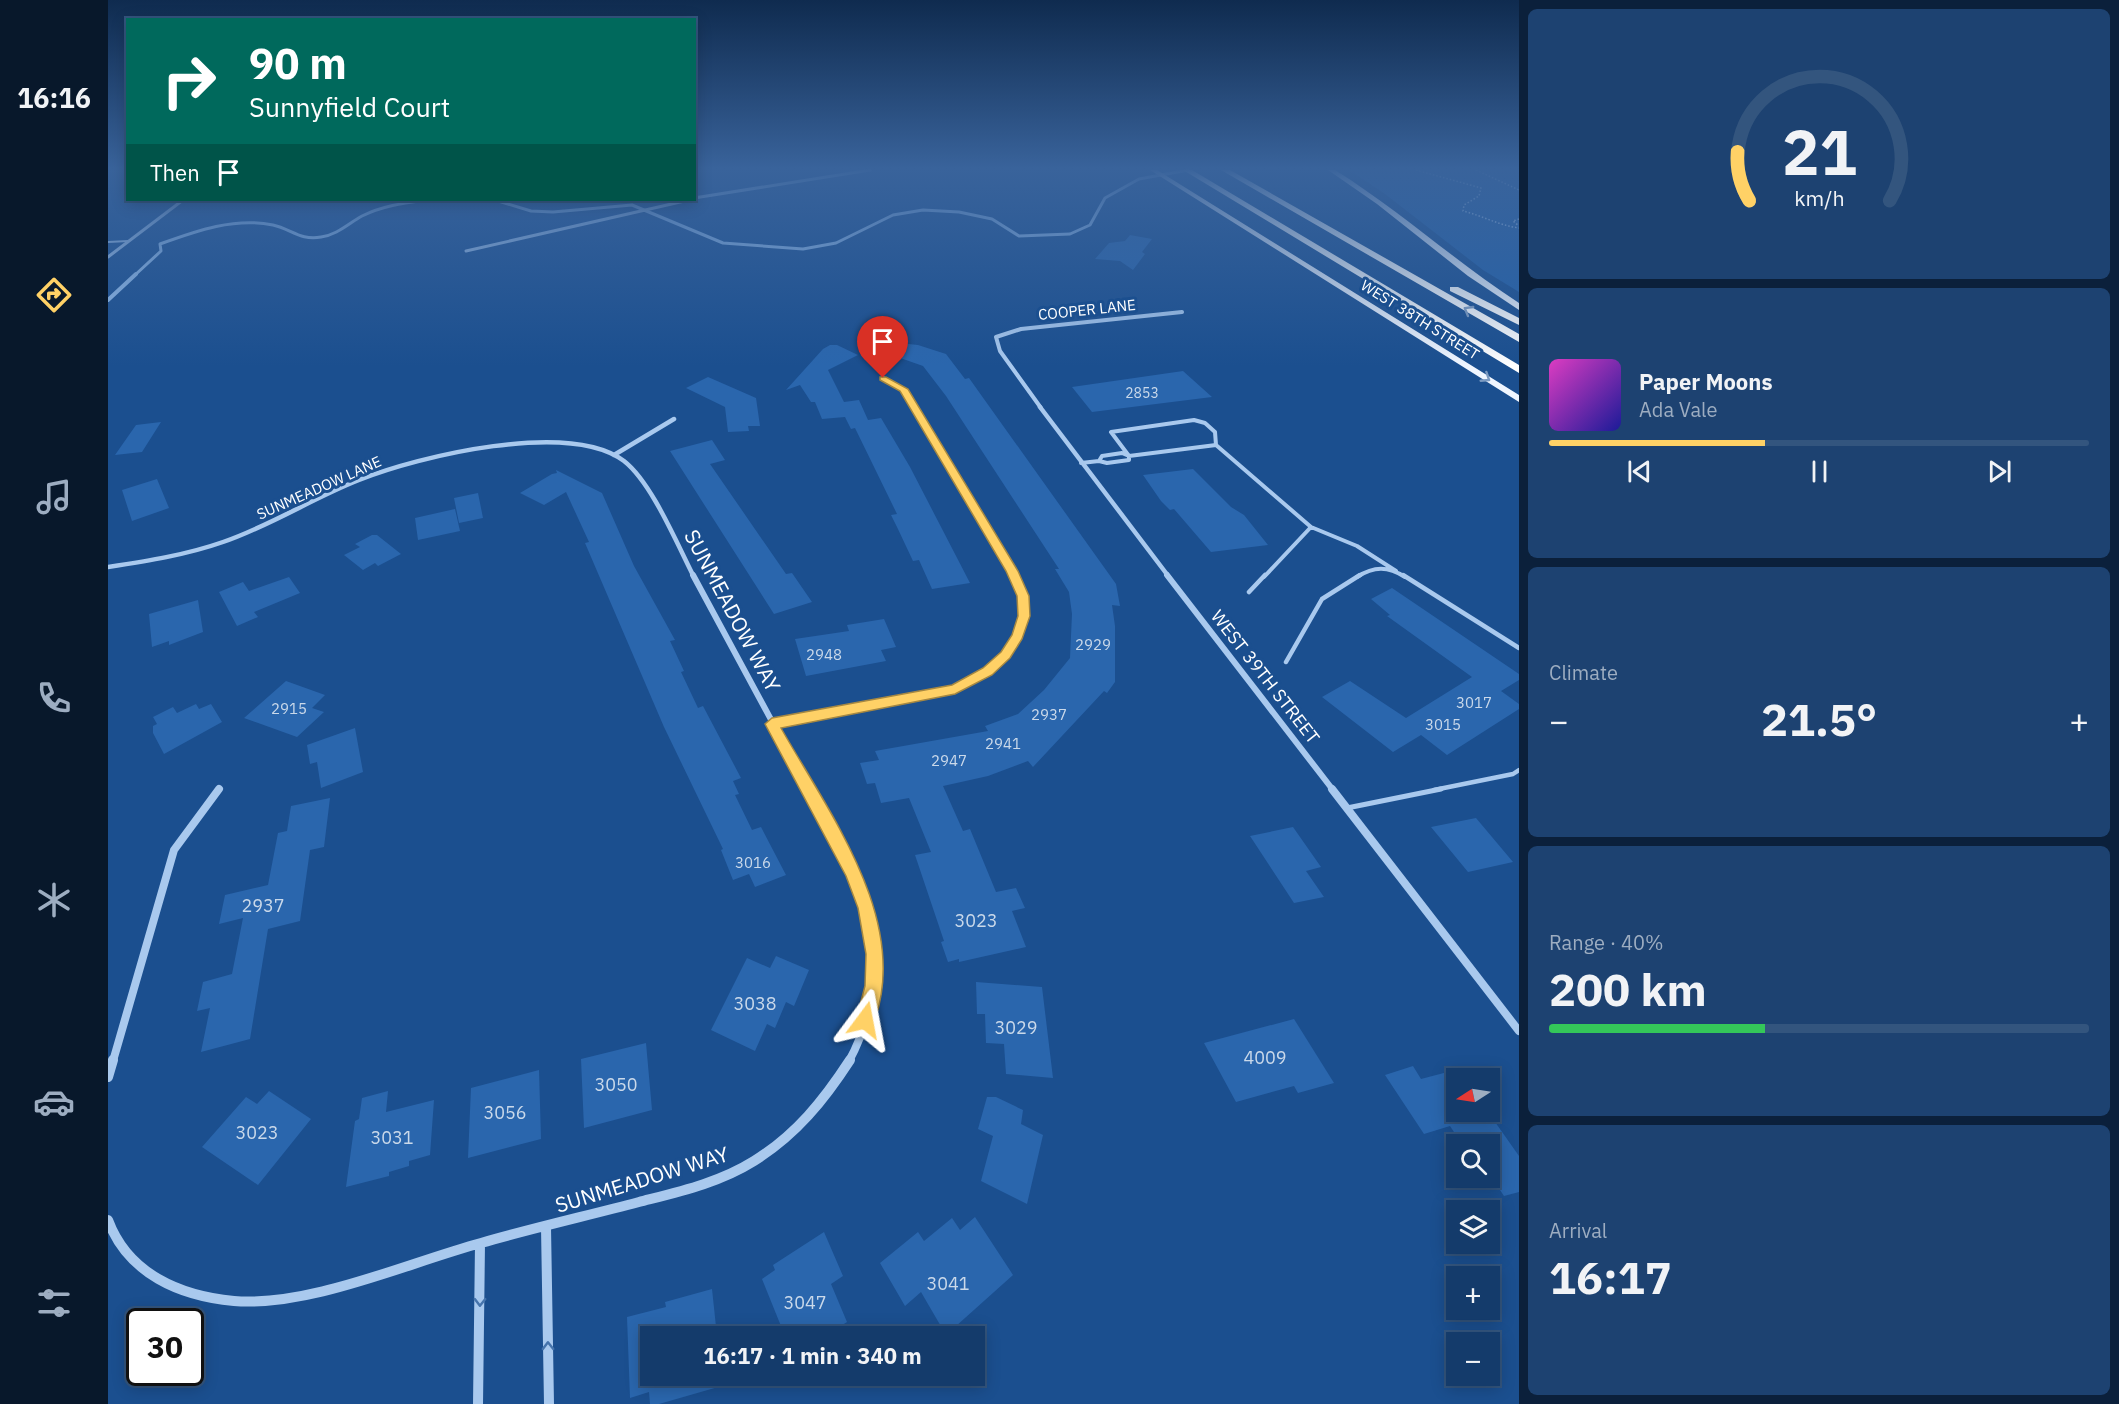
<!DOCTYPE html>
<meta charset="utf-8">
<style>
:root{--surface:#143b6b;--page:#1d4271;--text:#f1f3f6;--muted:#9dadc1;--line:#33557e;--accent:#ffd166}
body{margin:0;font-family:"IBM Plex Sans",sans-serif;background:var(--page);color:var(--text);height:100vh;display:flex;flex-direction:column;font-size:22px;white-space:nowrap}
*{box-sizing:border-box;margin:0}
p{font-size:20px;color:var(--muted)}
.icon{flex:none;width:33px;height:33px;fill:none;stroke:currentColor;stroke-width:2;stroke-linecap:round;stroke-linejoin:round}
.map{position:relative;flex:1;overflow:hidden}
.panel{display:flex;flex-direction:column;gap:9px;padding:9px;background:#0b203b;width:600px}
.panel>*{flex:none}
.banner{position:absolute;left:18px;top:18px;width:570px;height:183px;border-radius:0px;box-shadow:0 3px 15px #0003,0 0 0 2px var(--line);background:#00695c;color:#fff;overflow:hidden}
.needle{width:39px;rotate:258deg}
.controls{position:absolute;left:1338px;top:1068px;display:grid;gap:12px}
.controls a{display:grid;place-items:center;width:54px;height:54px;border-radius:0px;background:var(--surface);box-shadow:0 3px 15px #0003,0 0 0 2px var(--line);font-size:30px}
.speed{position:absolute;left:18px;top:1308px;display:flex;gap:12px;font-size:30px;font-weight:700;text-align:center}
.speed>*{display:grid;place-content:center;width:78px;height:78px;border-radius:50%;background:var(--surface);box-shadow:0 3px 15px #0003,0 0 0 2px var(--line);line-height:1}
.speed .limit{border:3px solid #111;border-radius:9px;background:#fff;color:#111}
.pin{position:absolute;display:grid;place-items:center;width:51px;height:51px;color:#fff;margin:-62px -26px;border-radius:50% 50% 50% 0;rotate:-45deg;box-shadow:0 0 6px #0007}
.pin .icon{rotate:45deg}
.me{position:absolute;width:66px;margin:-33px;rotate:13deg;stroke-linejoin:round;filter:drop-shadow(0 0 4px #0008)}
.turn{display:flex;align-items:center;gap:21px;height:126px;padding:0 24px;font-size:27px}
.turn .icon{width:78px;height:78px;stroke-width:2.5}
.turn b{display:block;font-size:42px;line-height:51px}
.then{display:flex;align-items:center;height:57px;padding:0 24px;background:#0003;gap:12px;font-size:22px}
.big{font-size:45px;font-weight:800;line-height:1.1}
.panel .card{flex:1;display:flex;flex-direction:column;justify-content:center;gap:9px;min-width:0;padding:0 21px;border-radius:9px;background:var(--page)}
.panel .dial{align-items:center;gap:0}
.dial svg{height:156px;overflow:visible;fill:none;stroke:var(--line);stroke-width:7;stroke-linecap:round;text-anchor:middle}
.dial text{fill:var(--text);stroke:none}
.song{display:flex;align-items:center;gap:18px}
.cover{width:72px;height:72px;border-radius:9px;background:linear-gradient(135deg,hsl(310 70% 55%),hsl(240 70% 35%))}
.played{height:6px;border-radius:3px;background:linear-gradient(90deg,var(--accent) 40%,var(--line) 40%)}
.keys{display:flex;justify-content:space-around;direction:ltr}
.heat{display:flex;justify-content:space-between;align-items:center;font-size:33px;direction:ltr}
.charge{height:9px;border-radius:4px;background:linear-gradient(90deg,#34c759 40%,var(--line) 0)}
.trip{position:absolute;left:532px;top:1326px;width:345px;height:60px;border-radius:0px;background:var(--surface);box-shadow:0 3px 15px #0003,0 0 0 2px var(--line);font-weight:800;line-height:60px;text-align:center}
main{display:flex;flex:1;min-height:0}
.dock{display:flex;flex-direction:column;width:108px;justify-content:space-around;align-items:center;background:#08182b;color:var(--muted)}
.dock .icon{width:42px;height:42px}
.dock .selected{color:var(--accent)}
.dock b{font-size:27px;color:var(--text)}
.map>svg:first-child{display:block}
</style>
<main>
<nav class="dock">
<b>16:16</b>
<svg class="icon selected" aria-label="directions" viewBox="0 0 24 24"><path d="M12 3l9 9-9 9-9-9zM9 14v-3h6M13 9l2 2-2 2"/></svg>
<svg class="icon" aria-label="music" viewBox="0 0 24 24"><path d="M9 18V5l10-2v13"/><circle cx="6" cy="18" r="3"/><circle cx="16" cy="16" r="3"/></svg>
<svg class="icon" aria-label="phone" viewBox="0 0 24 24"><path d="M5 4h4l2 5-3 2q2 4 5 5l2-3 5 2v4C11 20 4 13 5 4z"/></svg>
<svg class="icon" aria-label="climate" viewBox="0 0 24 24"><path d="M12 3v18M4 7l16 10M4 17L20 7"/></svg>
<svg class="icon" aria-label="car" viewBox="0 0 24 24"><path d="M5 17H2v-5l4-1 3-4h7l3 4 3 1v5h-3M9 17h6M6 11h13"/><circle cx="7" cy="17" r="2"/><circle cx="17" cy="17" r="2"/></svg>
<svg class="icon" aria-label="filters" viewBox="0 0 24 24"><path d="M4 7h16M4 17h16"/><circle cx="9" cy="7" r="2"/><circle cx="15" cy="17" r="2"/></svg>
</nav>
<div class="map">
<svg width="1411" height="1404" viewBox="0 0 1411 1404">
<rect width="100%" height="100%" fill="#1b4f8f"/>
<path fill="#2461a8" d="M1241,170H1411V292L1375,270L1277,194Z"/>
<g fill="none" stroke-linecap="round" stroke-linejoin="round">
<path stroke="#9cc4f0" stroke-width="3" d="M387,200L423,211L445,212L524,205L615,243L695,249L728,243L785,215L815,210L851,212L884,219L911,236L962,234L982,225L997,198L1031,179L1080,170
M27,275L53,251L52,244C88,231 126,217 165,225C183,229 193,241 213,237C229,235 241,223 254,216C274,206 296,203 317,200"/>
<path stroke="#9cc4f0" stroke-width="4" d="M0,300L28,274"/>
</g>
<path fill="#2a66ad" d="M1022,235L1044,239L1034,252L1037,254L1025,270L1012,261L987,259L1001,243L1017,241Z
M763,340L810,345L838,354L857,379L861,378L1008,584L1012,606L1004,605L1007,626V682L999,693L996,691L925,767L920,761L880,776L835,786L855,831L862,829L888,892L908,888L917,908L904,911L918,947L851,962V959L840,962L833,942L836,941L807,855L823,852L801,798L773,803L767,783L759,784L752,763L771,760L767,751L880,731L877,726L910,714L936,690L962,658L964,614L961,592L947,569H951L838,396L815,366L761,347Z
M722,345H729L750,355L720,370L736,402L751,400L760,420L773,418L802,467L862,583L824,589L811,560L805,561L789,527L783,515L789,514L747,428L743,429L737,417L714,419L707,402H703L692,385L678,390L715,349Z
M1075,371L1104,397L984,412L964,387Z
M600,377L648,398L652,426H640L641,431L620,432L617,407L578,388Z
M53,422L34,452L7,455L28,425Z
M604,440L617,460L602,464L678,574L684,573L704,602L666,614L562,451Z
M1085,469L1123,507L1136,515L1160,545L1103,552L1066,509L1062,510L1053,501L1035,475Z
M448,470L494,493L526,566L567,640L562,641L576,671L573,672L590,708L595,706L633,778L625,781L631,794L627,795L644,830L653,827L678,875L647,887L641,874L625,880L613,850L615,849L556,727L477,543L481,542L458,492L436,505L412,493L444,474L449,473Z
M49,479L61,508L24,521L14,490Z
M370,493L375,518L351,523L346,498Z
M347,509L352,531L310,540L307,518Z
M264,535H269L293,554L270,566L267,563L255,570L236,555L252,547L247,544Z
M181,577L192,593L146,612L150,617L129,626L111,592L135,582L141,591Z
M1284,588L1411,674V680L1393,691L1411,704V709L1339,755L1313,735L1285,752L1214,697L1242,681L1298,718L1364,677L1279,616L1282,615L1263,599Z
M90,600L95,632L61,645V641L44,647L41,614Z
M776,619L788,647L773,650L778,661L698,676L687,639L741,631L739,625Z
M178,681L217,695L204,708L216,712L189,737L136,718Z
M88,704L91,709L103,704L114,722L56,754L45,733V726L49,724L45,717L65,707L69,713Z
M247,728L255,772L213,788L209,762L202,764L199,745Z
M222,798L216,847L202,850L192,921L160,929L142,1039L93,1052L102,1008L89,1011L95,982L124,974L135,918L111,924L117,895L160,885L170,833L179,831L183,806Z
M1368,818L1405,862L1360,872L1323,827Z
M1185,827L1213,867L1198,871L1216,897L1186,903L1142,836Z
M668,956L701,970L686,1006L678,1002L667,1028L659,1024L647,1051L603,1030L639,958L662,968Z
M868,982L934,987L945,1078L898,1074L896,1044L878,1043L877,1014H869Z
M1186,1019L1226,1083L1190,1093L1186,1086L1128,1102L1096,1043Z
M538,1043L544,1110L476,1128L473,1059Z
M1305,1066L1313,1079L1351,1069L1357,1078H1348V1112H1380L1411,1156V1192L1396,1196L1382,1175V1144H1354L1342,1126L1316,1134L1277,1075Z
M431,1070L433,1139L360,1158L363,1088Z
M161,1091L203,1119L150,1185L94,1147L138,1097L149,1104Z
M280,1091L278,1112L326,1100L322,1155L301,1161V1166L281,1172V1176L238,1187L247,1121L251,1119L254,1098Z
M879,1097H888L915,1110L913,1124L935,1135L919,1204L873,1181L885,1136L870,1129Z
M867,1217L905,1275L838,1335L813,1292L797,1306L772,1263L810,1232L816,1241L844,1218L852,1230Z
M716,1232L735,1276L723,1284L739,1322L717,1336H677L654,1279L667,1270L665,1265Z
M604,1289L609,1336H543V1376H630L631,1381L551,1404H542L541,1392L522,1398L519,1317L558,1307L557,1302Z"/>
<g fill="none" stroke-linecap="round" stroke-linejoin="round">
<path stroke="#a9c9ee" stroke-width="1.5" stroke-dasharray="1.5 2" stroke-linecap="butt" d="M1308,170L1373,188L1371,196L1356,205L1355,211C1375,216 1390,225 1411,228
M1368,170L1411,190
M1411,219L1405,221L1411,226"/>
<path stroke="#a9c9ee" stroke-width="2" d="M0,242L20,241"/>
<path stroke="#a9c9ee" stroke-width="4" d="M1014,453L1021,456V460L999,463L991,461L994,456Z
M1021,456L1003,432L1086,420L1097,423L1107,432L1108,445L1203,527L1249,546L1288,571
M1021,456L1108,445
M973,463L991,461
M1156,577L1203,527
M1249,577C1266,566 1280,566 1297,577"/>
<path stroke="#a9c9ee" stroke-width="4.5" d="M1295,575L1411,648
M1141,592L1157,575
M1178,662L1214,599L1252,575
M1326,790L1405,774L1411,770"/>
<path stroke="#a9c9ee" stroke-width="5" d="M1239,808L1333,789"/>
<path stroke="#a9c9ee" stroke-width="3" d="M586,198L762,170
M358,251L581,200
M0,257L75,200"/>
<path stroke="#a9c9ee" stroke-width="4" d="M775,378L795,389L806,408
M933,408L892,351L888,337L913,329L1074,312"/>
<path stroke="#a9c9ee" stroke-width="4.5" d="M806,407L906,577
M932,407L1061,577
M506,455L566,419
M0,567C39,561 78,555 115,542C162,526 205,498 251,480C311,456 461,420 516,461C544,483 569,544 586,577"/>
<path stroke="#a9c9ee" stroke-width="6" d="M585,575L701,790
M1059,575L1225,790
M664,724L847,689C897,664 930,633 906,575"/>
<path stroke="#a9c9ee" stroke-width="8" d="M701,789C716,817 734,845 746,874C771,934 773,1003 741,1061
M1224,789L1411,1031
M5,1061L66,850L111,789"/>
<path stroke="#a9c9ee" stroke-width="10" d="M0,1077L5,1060
M0,1220C20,1274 72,1296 126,1301C202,1307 299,1263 373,1243C425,1228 478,1216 531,1202C570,1192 611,1183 646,1161C688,1135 716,1100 742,1060
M438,1227L441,1404
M370,1404L372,1244"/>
<path fill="#f0f6ff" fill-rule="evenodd" d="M1042,170H1049L1411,395V402Z
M1220,170H1227C1291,210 1348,262 1411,303V310L1360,276L1269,204Z"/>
<path fill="#fff" fill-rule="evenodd" d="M1075,170H1084L1411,365V373Z
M1113,170H1122L1411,334V342Z
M1342,287H1350L1411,318V325L1342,291Z"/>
</g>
<defs><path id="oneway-chevron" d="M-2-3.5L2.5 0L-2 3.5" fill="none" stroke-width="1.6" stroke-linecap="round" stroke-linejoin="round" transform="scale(1.5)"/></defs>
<use stroke="#829ec1" href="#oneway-chevron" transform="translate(1360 310) rotate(-150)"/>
<use stroke="#7b9ac1" href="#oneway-chevron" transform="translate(1378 378) rotate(33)"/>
<g stroke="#4674ac">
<use href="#oneway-chevron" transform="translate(372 1302) rotate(91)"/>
<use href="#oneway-chevron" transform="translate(440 1346) rotate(-91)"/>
</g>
<linearGradient id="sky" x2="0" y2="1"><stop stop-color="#0f2b4f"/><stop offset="0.46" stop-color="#39639b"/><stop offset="1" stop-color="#39639b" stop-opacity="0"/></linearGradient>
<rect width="1411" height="366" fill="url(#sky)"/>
<path fill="#ffd166" stroke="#a68842" stroke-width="1.5" d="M772,377H778L800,389L910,571L921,596L922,616L914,639L902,658L884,675L847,694L673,728C721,813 806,925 764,1027L757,1030L751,1027L748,1020L757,986L758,954L750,908L738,876L657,724L664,718L844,685L875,668L893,652L904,635L910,616L909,596L898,571L792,391L772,380Z"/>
<g text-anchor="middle" stroke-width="6" stroke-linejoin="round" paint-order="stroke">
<g font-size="14" fill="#cad9ea">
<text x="1034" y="398">2853</text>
</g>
<g font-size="15" fill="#fff" stroke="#1b4f8f">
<text transform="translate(979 310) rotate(-6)" y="5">COOPER LANE</text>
<text transform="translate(1312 320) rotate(32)" y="5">WEST 38TH STREET</text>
<text transform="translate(211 488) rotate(-24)" y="5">SUNMEADOW LANE</text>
</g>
<g font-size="15" fill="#cad9ea">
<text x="985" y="650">2929</text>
<text x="716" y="660">2948</text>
<text x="1366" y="708">3017</text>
<text x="181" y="714">2915</text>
<text x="941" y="720">2937</text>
<text x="1335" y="730">3015</text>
<text x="895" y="749">2941</text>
<text x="841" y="766">2947</text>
<text x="645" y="868">3016</text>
</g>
<g font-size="18" fill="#fff" stroke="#1b4f8f">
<text transform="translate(1157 677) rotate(52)" y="6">WEST 39TH STREET</text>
</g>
<g font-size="18" fill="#cad9ea">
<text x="155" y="912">2937</text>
<text x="868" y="927">3023</text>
<text x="647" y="1010">3038</text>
<text x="908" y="1034">3029</text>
<text x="1157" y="1064">4009</text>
<text x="508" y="1091">3050</text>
<text x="397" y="1119">3056</text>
<text x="149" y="1139">3023</text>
<text x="284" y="1144">3031</text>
<text x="840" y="1290">3041</text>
<text x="697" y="1309">3047</text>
</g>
<g font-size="21" fill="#fff" stroke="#1b4f8f">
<text transform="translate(624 611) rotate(62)" y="7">SUNMEADOW WAY</text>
<text transform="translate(534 1180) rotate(-17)" y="7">SUNMEADOW WAY</text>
</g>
</g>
</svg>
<div class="controls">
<a><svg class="needle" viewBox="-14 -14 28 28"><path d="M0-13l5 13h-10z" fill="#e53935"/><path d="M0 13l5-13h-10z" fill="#9dadc1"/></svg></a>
<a><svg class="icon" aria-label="search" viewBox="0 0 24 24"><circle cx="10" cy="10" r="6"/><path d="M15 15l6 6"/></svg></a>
<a><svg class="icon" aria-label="layers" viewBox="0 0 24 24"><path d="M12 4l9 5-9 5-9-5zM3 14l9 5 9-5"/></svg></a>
<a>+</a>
<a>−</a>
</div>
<div class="speed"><div class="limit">30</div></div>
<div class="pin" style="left:775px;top:378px;background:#d93025"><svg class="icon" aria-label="arrive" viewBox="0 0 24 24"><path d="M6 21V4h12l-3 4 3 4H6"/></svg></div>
<svg class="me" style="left:757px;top:1020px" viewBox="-20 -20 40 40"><path d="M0-17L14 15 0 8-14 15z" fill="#ffd166" stroke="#fff" stroke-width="4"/></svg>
<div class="trip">16:17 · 1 min · 340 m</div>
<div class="banner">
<div class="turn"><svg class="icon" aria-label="right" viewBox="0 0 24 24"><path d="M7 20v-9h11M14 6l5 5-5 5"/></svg><div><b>90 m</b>Sunnyfield Court</div></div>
<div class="then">Then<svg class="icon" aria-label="arrive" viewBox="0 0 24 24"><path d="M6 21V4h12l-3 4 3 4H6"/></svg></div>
</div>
</div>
<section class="panel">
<div class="card dial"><svg viewBox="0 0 100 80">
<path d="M14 69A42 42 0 1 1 86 69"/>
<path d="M14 69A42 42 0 0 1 8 44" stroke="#ffd166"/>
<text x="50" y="56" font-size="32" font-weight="700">21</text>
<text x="50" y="72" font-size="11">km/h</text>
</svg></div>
<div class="card">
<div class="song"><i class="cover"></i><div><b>Paper Moons</b><p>Ada Vale</p></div></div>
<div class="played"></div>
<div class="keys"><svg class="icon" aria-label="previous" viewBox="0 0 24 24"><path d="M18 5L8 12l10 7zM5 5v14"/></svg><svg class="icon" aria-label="pause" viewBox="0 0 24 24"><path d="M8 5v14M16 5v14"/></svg><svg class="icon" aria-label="next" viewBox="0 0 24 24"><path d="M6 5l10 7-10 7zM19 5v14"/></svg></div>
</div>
<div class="card"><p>Climate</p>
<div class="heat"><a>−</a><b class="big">21.5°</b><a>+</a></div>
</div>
<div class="card"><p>Range · 40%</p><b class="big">200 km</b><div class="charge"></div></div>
<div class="card"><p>Arrival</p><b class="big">16:17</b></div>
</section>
</main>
